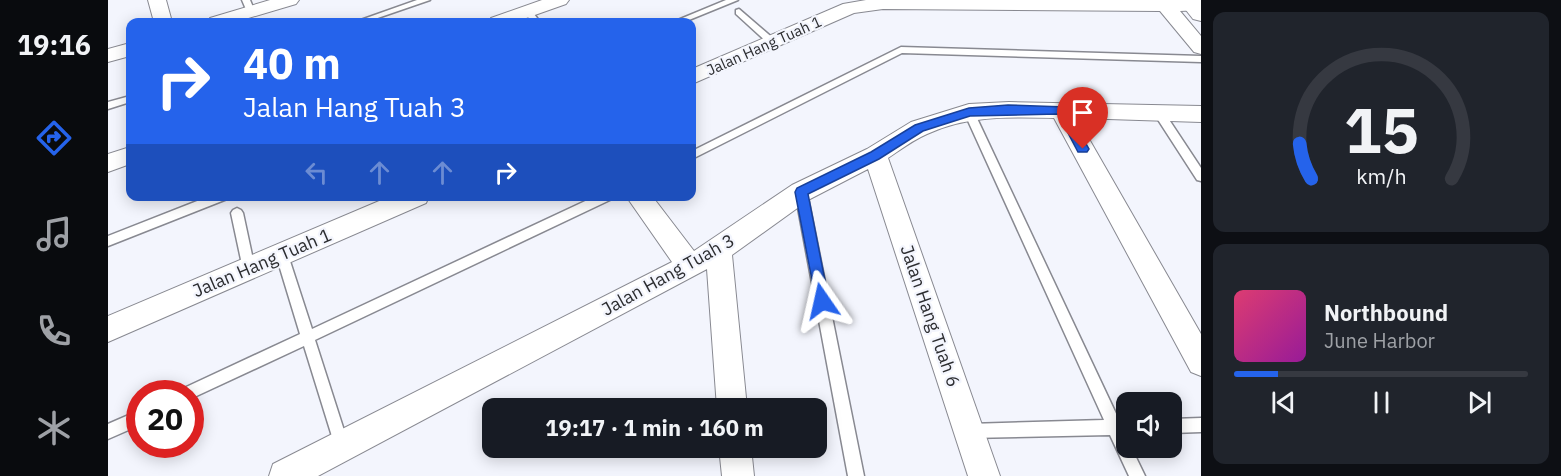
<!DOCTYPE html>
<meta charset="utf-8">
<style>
:root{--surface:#171b24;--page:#20242c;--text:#f1f3f6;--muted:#9ea1a6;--line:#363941;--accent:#2563eb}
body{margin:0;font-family:"IBM Plex Sans",sans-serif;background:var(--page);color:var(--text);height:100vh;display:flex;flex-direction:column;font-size:22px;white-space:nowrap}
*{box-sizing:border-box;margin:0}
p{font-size:20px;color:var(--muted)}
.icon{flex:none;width:33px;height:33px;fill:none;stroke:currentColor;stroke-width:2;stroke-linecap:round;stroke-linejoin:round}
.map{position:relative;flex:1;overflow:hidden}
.panel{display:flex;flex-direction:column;gap:12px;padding:12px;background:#0d0f14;width:360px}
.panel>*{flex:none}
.banner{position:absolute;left:18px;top:18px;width:570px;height:183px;border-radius:12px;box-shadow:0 3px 15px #0003;background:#2563eb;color:#fff;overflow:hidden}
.fabs{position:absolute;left:1008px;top:392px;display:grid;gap:12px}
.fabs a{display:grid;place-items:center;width:66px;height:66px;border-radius:12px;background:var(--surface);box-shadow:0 3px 15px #0003;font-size:30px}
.speed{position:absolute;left:18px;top:380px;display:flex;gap:12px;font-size:30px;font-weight:700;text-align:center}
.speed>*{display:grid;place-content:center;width:78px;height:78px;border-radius:50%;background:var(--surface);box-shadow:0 3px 15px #0003;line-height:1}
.speed .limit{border:9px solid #d22;background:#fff;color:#111}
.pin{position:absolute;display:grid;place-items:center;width:51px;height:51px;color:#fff;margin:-62px -26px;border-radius:50% 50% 50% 0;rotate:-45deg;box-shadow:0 0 6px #0007}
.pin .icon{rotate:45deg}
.me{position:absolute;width:66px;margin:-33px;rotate:349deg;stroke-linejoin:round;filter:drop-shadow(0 0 4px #0008)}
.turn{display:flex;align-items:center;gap:21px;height:126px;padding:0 18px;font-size:27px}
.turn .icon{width:78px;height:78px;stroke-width:2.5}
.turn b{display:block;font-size:42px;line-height:51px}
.lanes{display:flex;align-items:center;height:57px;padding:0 18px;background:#0003;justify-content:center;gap:30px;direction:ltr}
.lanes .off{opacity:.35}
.panel .widget{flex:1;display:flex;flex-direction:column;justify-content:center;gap:9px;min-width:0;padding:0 21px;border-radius:12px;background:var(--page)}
.panel .dial{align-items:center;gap:0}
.dial svg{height:156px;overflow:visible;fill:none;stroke:var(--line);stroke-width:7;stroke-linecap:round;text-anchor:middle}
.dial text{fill:var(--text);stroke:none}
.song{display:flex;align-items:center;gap:18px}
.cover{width:72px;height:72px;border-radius:9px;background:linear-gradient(135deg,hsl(340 70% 55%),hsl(300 70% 35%))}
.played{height:6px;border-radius:3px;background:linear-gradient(90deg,var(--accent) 15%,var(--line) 15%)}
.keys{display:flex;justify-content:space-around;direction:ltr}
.trip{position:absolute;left:374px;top:398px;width:345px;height:60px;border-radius:12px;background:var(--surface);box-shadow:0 3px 15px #0003;font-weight:700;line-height:60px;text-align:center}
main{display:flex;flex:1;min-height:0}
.tab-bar{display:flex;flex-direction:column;width:108px;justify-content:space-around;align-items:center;background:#090b0e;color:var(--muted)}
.tab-bar .icon{width:42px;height:42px}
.tab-bar .selected{color:var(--accent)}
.tab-bar b{font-size:27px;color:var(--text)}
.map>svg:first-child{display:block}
</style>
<main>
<nav class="tab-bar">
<b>19:16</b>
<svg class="icon selected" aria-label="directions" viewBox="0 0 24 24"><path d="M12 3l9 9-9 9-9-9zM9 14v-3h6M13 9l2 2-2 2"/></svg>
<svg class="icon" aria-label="music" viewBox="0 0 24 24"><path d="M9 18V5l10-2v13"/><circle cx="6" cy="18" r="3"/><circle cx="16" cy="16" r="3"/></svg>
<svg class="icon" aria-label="phone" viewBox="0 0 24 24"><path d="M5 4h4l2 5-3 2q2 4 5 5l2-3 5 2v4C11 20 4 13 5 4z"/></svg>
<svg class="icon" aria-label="climate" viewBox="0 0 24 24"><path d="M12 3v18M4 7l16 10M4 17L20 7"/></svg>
</nav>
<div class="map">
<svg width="1093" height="476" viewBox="0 0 1093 476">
<rect width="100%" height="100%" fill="#f3f5fd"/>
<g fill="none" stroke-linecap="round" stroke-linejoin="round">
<g stroke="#888991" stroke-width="3">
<path id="service" d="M134,0H142L147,12L146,14H140Z
M309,0H322L258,22H247Z
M618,0H630L576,22H565Z
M420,9L423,10L432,22H424L416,12Z
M631,9L667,40V44H661L628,14V10Z
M793,47L1093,56V62L794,53L584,159V151Z
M22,96V102L0,109V102Z
M861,108L866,112L1011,420H1018V447H1023L1037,476H1021L1002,435L861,438L856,436L854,431L856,426L861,424L996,420L856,112Z
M1050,108L1054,109L1093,168V181L1089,180L1045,112Z
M693,188L699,192L756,476H740L687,192Z
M102,196H120L119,199L0,246V236Z
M488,196H505L504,199L207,340L241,446L239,451L234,453L229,451L227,446L196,346L82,399V393H74L76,388L192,334L168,255L170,251H178L180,255L204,329Z
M129,208L133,210L135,213L147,269L145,273L141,274L137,273L135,269L123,213L125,210Z
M32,410V425L0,439V424Z
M1093,418V432L1064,433V419Z"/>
</g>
<g stroke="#888991" stroke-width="2">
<path id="minor" d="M40,0H58L64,22H46Z
M162,0H191L188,4L127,22H100L102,18Z
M434,0H461L458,4L407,22H381L383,18Z
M758,0H1086L1093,2V10L1072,11L1093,36V54L1086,52L1052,11L775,9L746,13L584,84V69L735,4Z
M22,43V56L0,62V49Z
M901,102L1093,106V122L969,118L1093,334V376L1083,372L946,118C903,117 859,115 819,134C805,140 792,150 780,158L892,476H860L760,169L702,199L624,255L639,408H609L599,269L210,476H161L165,464L564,262L518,196H544L586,251L684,185L759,149L803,122L861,104Z
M22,147V164L0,172V154Z
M283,196H321L318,203L0,342V316Z
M611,447H643L646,476H614Z"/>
</g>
<g stroke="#888991" stroke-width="2">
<path id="tertiary" d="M1070,0H1093V21L1085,19Z"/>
</g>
<use href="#service" fill="#fff" fill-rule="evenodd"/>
<use href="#minor" fill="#fff" fill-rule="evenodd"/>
<use href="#tertiary" fill="#fff" fill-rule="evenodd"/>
</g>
<path fill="#2563eb" stroke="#184099" stroke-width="1.5" d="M900,105L957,107L981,149L979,152H970L950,114L862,116L815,131L771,159L700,194L721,301L719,306L714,308L709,306L687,192L689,188L763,152L807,125L861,108Z"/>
<g text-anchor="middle" stroke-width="4.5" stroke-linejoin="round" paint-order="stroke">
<g font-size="15" fill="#2c2d30" stroke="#f3f5fd">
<text transform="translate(656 46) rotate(-24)" y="5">Jalan Hang Tuah 1</text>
</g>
<g font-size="18" fill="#2c2d30" stroke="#f3f5fd">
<text transform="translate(154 263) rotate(-23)" y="6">Jalan Hang Tuah 1</text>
<text transform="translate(560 275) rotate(-29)" y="6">Jalan Hang Tuah 3</text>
<text transform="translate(822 316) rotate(71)" y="6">Jalan Hang Tuah 6</text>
</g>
</g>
</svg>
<div class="fabs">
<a><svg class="icon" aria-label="sound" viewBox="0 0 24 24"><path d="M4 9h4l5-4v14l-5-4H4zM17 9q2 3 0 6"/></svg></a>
</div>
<div class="speed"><div class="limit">20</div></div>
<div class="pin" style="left:975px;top:149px;background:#d93025"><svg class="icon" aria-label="arrive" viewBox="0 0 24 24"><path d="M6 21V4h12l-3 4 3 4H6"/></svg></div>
<svg class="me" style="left:714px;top:301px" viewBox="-20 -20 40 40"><path d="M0-17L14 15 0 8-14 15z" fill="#2563eb" stroke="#fff" stroke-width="4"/></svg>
<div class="trip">19:17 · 1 min · 160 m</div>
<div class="banner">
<div class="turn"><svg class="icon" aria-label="right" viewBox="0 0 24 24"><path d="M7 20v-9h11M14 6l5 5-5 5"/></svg><div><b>40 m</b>Jalan Hang Tuah 3</div></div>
<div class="lanes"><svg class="icon off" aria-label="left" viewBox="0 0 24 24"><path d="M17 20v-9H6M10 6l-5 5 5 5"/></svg><svg class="icon off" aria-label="ahead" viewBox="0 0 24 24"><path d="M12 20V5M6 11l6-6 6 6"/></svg><svg class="icon off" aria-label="ahead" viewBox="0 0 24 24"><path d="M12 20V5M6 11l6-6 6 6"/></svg><svg class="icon" aria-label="right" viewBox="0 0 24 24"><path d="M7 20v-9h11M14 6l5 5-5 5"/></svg></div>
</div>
</div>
<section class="panel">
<div class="widget dial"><svg viewBox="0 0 100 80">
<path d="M14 69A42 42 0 1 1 86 69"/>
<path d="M14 69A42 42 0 0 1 8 51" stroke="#2563eb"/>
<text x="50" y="56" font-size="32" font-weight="700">15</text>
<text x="50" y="72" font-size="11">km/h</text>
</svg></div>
<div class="widget">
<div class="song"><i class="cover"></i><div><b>Northbound</b><p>June Harbor</p></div></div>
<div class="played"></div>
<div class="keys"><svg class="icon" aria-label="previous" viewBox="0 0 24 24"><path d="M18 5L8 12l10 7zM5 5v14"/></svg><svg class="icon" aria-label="pause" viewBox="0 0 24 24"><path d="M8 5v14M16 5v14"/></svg><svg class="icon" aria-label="next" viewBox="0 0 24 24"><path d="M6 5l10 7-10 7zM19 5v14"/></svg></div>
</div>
</section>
</main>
